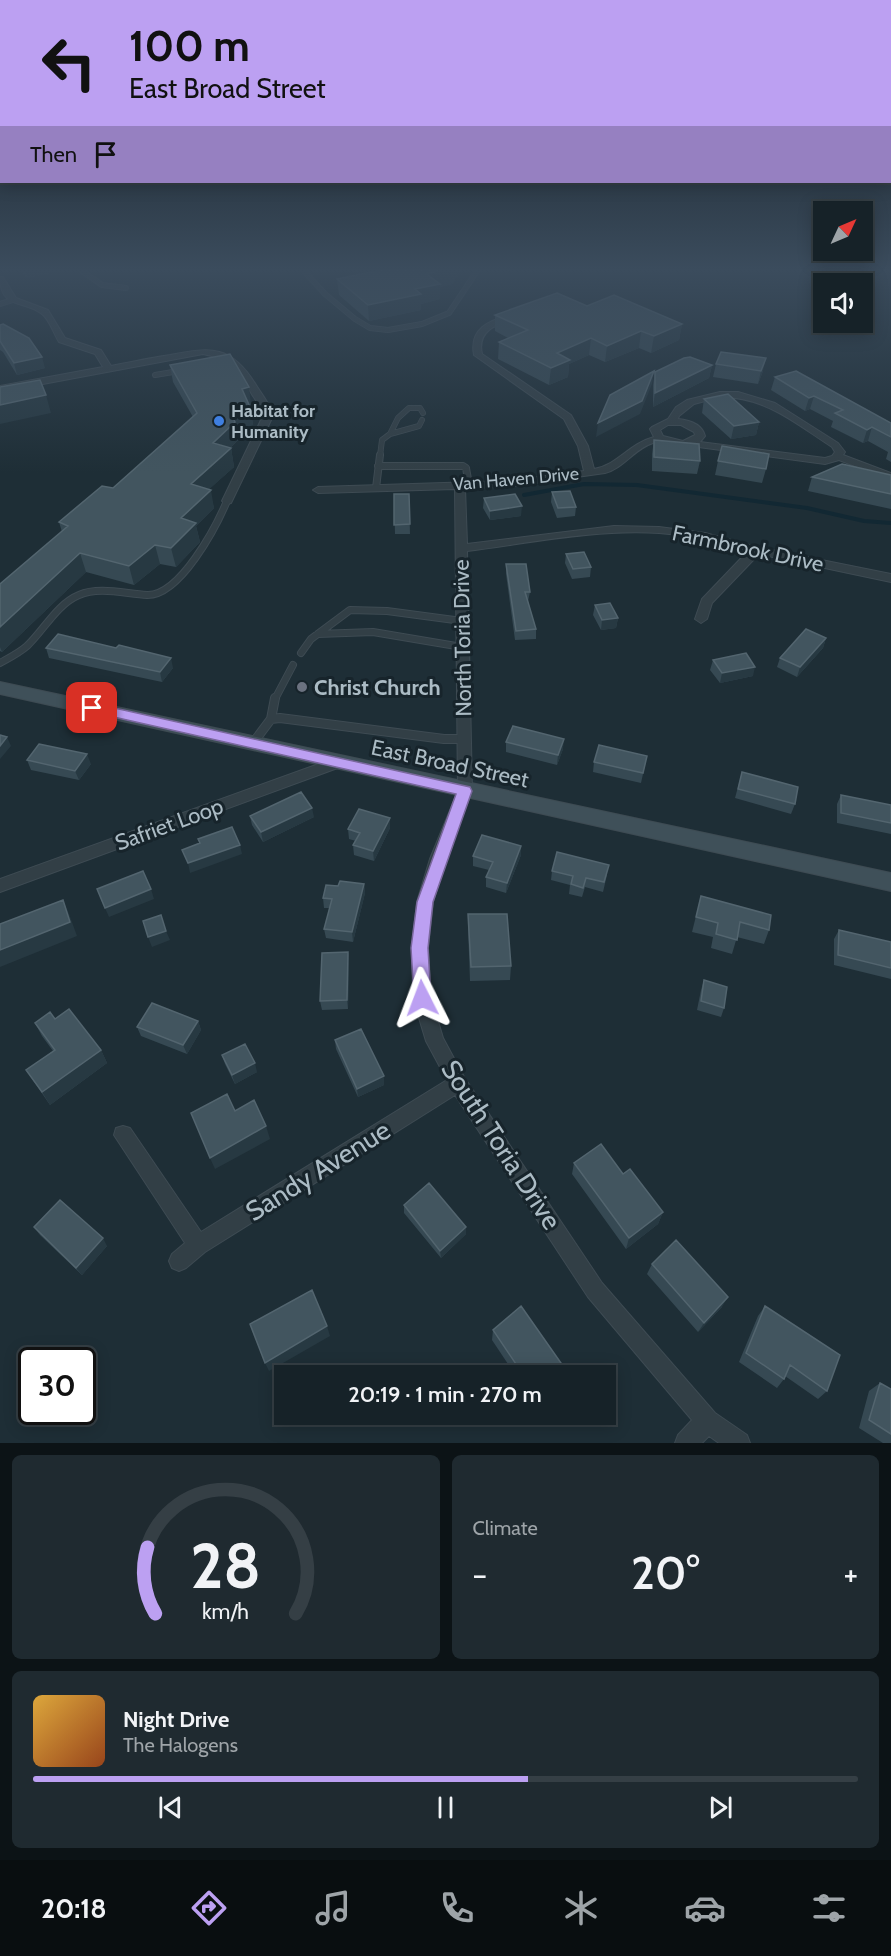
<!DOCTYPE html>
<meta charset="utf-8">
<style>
:root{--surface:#162228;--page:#1f2a30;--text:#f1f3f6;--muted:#9ea4a8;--line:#353f45;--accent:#bca0f2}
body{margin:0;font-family:Cabin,sans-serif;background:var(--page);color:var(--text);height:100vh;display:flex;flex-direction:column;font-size:22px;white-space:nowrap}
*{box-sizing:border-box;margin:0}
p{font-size:20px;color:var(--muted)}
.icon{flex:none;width:33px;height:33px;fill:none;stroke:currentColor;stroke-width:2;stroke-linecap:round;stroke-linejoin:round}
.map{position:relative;height:1443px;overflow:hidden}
.panel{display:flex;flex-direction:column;gap:12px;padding:12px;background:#0c1316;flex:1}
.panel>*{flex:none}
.guide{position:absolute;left:0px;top:0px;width:891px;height:183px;box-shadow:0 3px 15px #0003,0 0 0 2px var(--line);background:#bca0f2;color:#111;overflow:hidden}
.needle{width:39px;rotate:46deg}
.buttons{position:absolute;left:813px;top:201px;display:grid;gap:12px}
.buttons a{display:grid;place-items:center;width:60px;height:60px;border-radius:0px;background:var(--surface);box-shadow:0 3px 15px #0003,0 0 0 2px var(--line);font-size:30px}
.speed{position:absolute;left:18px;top:1347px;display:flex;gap:12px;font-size:30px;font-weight:700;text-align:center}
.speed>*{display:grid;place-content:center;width:78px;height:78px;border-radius:50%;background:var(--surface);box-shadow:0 3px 15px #0003,0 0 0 2px var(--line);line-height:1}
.speed .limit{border:3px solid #111;border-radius:9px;background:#fff;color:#111}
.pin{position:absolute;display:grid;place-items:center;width:51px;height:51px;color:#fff;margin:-26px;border-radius:12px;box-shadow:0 3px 9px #0006}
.me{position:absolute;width:66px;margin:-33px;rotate:357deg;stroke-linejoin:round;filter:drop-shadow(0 0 4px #0008)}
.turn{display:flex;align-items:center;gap:21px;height:126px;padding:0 30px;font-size:27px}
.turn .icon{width:78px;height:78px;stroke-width:2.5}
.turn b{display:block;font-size:42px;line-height:51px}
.then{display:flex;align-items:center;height:57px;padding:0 30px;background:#0003;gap:12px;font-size:22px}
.big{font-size:45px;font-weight:600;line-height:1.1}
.panel .widget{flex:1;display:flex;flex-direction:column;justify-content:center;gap:9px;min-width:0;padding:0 21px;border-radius:9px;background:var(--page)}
.panel .dial{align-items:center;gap:0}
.dial svg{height:156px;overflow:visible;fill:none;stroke:var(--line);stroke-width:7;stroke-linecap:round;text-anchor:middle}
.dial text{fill:var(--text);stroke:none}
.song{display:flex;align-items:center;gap:18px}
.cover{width:72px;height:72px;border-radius:9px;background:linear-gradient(135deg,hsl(40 70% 55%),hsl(20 70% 35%))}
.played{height:6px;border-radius:3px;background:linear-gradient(90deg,var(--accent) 60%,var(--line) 60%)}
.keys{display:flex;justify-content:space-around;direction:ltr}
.heat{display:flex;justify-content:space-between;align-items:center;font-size:33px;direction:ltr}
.panel .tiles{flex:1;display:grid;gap:12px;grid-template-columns:1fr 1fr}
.widget:last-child{grid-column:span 2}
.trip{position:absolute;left:274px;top:1365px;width:342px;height:60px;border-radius:0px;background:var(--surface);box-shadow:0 3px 15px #0003,0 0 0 2px var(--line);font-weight:600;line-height:60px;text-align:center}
.tab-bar{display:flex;height:96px;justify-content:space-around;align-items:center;background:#090e10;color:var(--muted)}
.tab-bar .icon{width:42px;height:42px}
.tab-bar .current{color:var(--accent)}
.tab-bar b{font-size:27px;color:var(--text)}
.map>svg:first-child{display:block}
</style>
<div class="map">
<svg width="891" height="1443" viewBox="0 0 891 1443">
<rect width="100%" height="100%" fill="#1e2e36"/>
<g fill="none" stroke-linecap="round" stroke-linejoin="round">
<path stroke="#122833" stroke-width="4" d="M524,495L584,484L637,485L807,508L864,521L891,523"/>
<g stroke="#3e4b53" stroke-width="6">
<path id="service-far2" d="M82,271L102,285L126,288
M304,271L325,294L355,319L370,328L388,330L422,324L449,313L477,271
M0,304L13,300
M155,375L179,371
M390,434L398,418L409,408H420L423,413
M380,456L382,440L390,434L419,426L422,420"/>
</g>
<g stroke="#3e4b53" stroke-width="8">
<path id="service-far1" d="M378,466H463L466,468L469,485
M376,488L380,455
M318,634L373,632L462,647
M301,653L311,639L350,610L387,611L462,621
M0,663C9,658 19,653 27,646C44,630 57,604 79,595C99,586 126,594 147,595C180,596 216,527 227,501
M275,699L293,665"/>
</g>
<g stroke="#3e4b53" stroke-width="10">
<path id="service" d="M271,719L275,698
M253,743L271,719L280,718L444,739H464"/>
</g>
<g stroke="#3e4b53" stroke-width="2">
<path id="minor" d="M0,277H3L16,298L48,310L65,338L101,350L111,366C131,362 150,358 170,355C212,347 231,345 256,385C262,395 272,406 272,418L231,503L227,504L222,501L262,418C262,409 258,403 253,396C241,374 228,358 203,354L0,392V386L103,367L95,354L59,342C54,334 49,319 42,314C25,300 0,310 0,277Z
M511,315L515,317L514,319C495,325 477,331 482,354L571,415L588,446L594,469C618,465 628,444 654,437L650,429L652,427L668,419L676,407L687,400L720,392H738L775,403L838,443L845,452L843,455L891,473V479H889L839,460L825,464L691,446C678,448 666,439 653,443C634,449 624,468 605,473L507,487L465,488L467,544L614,526L659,527L705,533L757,547L891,574V582L759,554L712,603L707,619L701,623L695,619L702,599L748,551C719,543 689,535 659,533C595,529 530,543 467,551L472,791L446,859L433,902L428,948L431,998L443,1038L464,1077L602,1283L715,1413L747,1435L750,1443H719L709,1436L702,1443H675L678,1435L692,1420L588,1297L455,1095L205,1252L186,1268L179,1271L172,1268L169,1261L172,1254L185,1243L114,1135L116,1128L123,1126L130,1128L201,1232L447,1080L426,1041L413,998L412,948L417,902L430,859L458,791L455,489L318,493L313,490L318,487L507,481L584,471L578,446L564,419L474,355C469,329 489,320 511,315ZM720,397C766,397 795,423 832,447L835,452L832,456L825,458L700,442L705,436C702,424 689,420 678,419L679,416L694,404ZM668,425H681L694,432L695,435L683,441L663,436L660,430Z
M338,757L343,758L345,762L343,766L0,892V879Z"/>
</g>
<g stroke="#3e4b53" stroke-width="2">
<path id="secondary" d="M0,682L891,873V891L0,694Z"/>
</g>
<use href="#service-far2" stroke="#323f46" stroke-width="4.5"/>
<use href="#service-far1" stroke="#323f46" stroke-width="6"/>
<use href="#service" stroke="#323f46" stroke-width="8"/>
<use href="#minor" fill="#323f46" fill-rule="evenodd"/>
<use href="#secondary" fill="#3f5059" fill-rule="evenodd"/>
</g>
<path fill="#364953" d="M21,271H59L27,278Z
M376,271H461L452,284L440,287V299L421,304V310L369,321L339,295L337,279Z
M587,306L682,324L679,340L651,353L639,348L605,362L589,355L569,364L568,377L549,385L498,359L499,342L508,338L495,331V315Z
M0,325L45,368L17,375L3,352L0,350Z
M716,364L763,371L758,384L713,377Z
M170,365L251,405H250L253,425L236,428L238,440L230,448H231L234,467L209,489L214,508L196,526L200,542L176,567L160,564L134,585L86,572L2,652L0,651V584L62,532L59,522L113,488L193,417L173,382Z
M712,365L709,378L653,407V385L655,372Z
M775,377L891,423V462L886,459L888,452L868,441L863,443L831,427L833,421L810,409L805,411L771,390Z
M704,399L759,422L756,435L731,439L702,413Z
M654,440L700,461L697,474L652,471V454Z
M718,461L766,469L762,483L715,475Z
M891,475V509L808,491L812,477Z
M552,492L576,507L575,516L557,518L551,502Z
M394,494H409L410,534H395Z
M484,498L521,516L490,520L483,508Z
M566,554L591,567L590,577L572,579L565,563Z
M506,564L530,592L528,601L536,629V639L515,640L506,574Z
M595,605L618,618L616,628L601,630L593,615Z
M826,638L823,648L797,677L777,667L780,658Z
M46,648H116L173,668L162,682L49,658Z
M713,660L753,676L720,683L710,670Z
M506,742L563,749L557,765L506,752Z
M647,756L641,783L593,772L594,762Z
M27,760L91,764L79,780L31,770Z
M742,772L795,804L791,814L735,798Z
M841,795L891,805V834L837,823V804Z
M250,816L314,817L263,842L252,825Z
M390,828L374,861L354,855L353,845L356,841L349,839L348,829Z
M521,846V855L506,893L486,887V877L489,870L473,866V856Z
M552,871L607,875L603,892L585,887L582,897L569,894L570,885L551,880Z
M364,884L365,893L353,942L326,938L324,929L330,908H324L323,898L338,886Z
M701,896L769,930L764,944L737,937L732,954L711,948L713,937L692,932Z
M468,914L511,966L510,980L470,981L468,928Z
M839,930L891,942V979L834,965V939Z
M348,952L349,961L348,1009L322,1010L320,1001Z
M704,980L724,1008L721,1017L697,1010L701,990Z
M55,1019L101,1050L107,1063L50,1105L26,1070L53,1051L42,1036L35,1023Z
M198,1021L201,1030L187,1054L141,1036L137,1027Z
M335,1040L384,1076V1085L358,1097L336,1049Z
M222,1055L257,1072L235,1084L225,1064Z
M574,1163L623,1174L663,1212L658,1224L626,1249L572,1174Z
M404,1205L466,1227V1234L441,1258L404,1213Z
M34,1227L107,1246L82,1275L40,1235Z
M652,1264L722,1307L698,1332L647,1274Z
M765,1306L827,1391L818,1399L785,1376L784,1379L777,1388L739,1362L758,1316Z
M493,1330L568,1373V1376H516L492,1340Z
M880,1383L891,1389V1443H883L859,1428L869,1391Z"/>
<path fill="#273942" d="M25,271H59L27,278Z
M438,271H461L452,284L440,287V299L421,304V310L369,321L368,305L415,289L427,274Z
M682,324L679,340L651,353L654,336Z
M641,331L639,348L605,362L607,346Z
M591,338L589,355L569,364L568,377L549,385L551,368L557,353Z
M42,357L45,368L17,375L14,363Z
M766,358L763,371L758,384L761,371Z
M712,365L709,378L653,407L655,393Z
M654,371L652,384L640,414L596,437L598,423Z
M249,387L251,405L244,406L242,389Z
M46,395L51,413L0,424V405Z
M814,396L810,409L805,411L809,398Z
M250,407L253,425L236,428L238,440L216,461L213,443L230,411Z
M759,422L756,435L731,439L734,426Z
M872,427L868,441L863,443L867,430Z
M231,448L234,467L195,502L191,484Z
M211,490L214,508L196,526L200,542L176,567L171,548L181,518Z
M522,506L521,516L490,520V511Z
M155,545L160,564L134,585L129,566Z
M80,553L86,572L2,652L0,647V627Z
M618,618L616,628L601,630L602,620Z
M826,638L823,648L797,677L800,667Z
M171,658L173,668L162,682L160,672Z
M755,667L753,676L720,683L722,673Z
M7,737L11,746L0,759V746Z
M564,739L563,749L557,765L558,755Z
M87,754L91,764L79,780L75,771Z
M312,808L314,817L263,842L261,832Z
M390,818V828L374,861L373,851Z
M240,845L242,854L190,873L188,863Z
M521,846V855L506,893L507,883Z
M364,884L365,893L353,942L352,932Z
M151,889L154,899L109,917L105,908Z
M63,900L69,914L77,936L0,967V950Z
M166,931L170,940L152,947L148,937Z
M348,952L349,961L348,1009L347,1000Z
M198,1021L201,1030L187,1054L183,1045Z
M101,1050L107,1063L50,1105L42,1092Z
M255,1063L257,1072L235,1084L232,1075Z
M384,1076V1085L358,1097L357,1089Z
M266,1126L270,1139L215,1169L210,1158Z
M663,1212L658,1224L626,1249L629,1238Z
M466,1227V1234L441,1258L440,1251Z
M103,1238L107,1246L82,1275L76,1268Z
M728,1297L722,1307L698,1332L704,1323Z
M327,1326L330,1336L269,1371L265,1363Z"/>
<path fill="#42555f" stroke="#53656f" stroke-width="1.5" d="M376,271H438L427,274L440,284L415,289L421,294L368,305L337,279Z
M557,293L587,306L614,295L682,324L654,336L641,331L607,346L591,338L557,353L570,360L551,368L499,342L528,330L495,315Z
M3,324L29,338L42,357L14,363L0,341V325Z
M721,352L766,358L761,371L716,364Z
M230,354L249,387L242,389L250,407L230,411L235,422L213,443L231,448L191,484L211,490L181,518L196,523L171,548L155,545L129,566L80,553L0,627V584L68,526L59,522L102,486L113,488L197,413L170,365Z
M690,357L712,365L655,393V372L684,358Z
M654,371L642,401L598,423L610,395Z
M796,371L891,423V437L872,427L867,430L835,413L843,410L814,396L809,398L775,377Z
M40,380L46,395L0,405V387Z
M728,394L759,422L734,426L704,399Z
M654,440L699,444L700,461L654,457Z
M722,446L769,454L766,469L718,461Z
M842,464L891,475V494L812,477Z
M570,491L576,507L558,508L552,492Z
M394,494H409L410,524L394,525Z
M515,494L522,506L490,511L484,498Z
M584,552L591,567L573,569L566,554Z
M506,564H526L530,592H525L536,629L516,631Z
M610,603L618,618L602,620L595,605Z
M806,629L826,638L800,667L780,658Z
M58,634L116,648L119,645L171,658L160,672L46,648Z
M746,653L755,667L722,673L713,660Z
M513,726L564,739L558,755L506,742Z
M0,735L7,737L0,746Z
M39,744L87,754L75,771L27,760Z
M599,745L647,756L643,773L594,762Z
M742,772L798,787L795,804L738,789Z
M301,792L312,808L261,832L250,816Z
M841,795L891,805V823L841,813Z
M359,809L390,818L373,851L353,845L360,833L348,829Z
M232,827L240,845L188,863L182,850L200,843L198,839Z
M482,835L521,846L507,883L486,877L493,862L473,856Z
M557,852L609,865L604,882L586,878L583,888L571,884L573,876L552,871Z
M143,871L151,889L105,908L97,889Z
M340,881L364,884L352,932L324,929L332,899L323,898L326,885L338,886Z
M701,896L771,915L769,930L740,922L737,940L716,934L718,923L696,917Z
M63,900L70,922L0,950V924Z
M468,914H507L511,966L471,967Z
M161,915L166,931L148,937L143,921Z
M839,930L891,942V968L838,955Z
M348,952L347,1000L320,1001L322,953Z
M704,980L727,987L724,1008L701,1001Z
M152,1003L198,1021L183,1045L137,1027Z
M69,1009L101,1050L42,1092L26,1070L55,1050L35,1023L50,1012L55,1019Z
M361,1029L384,1076L357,1089L335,1040Z
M245,1044L255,1063L232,1075L222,1055Z
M227,1094L235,1111L254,1100L266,1126L210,1158L191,1113Z
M601,1144L623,1174L630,1169L663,1212L629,1238L574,1163Z
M429,1183L466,1227L440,1251L404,1205Z
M60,1200L103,1238L76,1268L34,1227Z
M676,1240L728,1297L704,1323L652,1264Z
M312,1290L327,1326L265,1363L250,1324Z
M521,1306L568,1373L566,1376H524L493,1330Z
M765,1306L840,1355L827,1391L790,1365L784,1379L746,1353Z
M880,1383L891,1389V1434L869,1420Z"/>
<linearGradient id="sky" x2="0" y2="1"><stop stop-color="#10191e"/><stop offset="0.57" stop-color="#3b4c5d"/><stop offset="1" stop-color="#3b4c5d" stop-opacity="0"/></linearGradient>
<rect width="891" height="473" fill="url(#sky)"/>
<path fill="#bca0f2" stroke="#7a689d" stroke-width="1.5" d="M92,703L470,787L472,791L433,902L428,948L431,998L428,1004L422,1006L416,1004L414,998L411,948L417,902L456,794L87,711L85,708Z"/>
<circle fill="#3f7fe0" stroke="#17242b" stroke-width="2" cx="219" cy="421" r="6"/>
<circle fill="#6b7280" stroke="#17242b" stroke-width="2" cx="302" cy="687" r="6"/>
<g text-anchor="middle" stroke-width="6" stroke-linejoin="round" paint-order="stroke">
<g font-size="18" font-weight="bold" fill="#abbbc4" stroke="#17242b" text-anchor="start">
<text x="231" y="417">Habitat for<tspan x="231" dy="21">Humanity</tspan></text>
</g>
<g font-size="18" fill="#abbbc4" stroke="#17242b">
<text transform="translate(516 479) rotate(-5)" y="6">Van Haven Drive</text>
</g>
<g font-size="22" fill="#abbbc4" stroke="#17242b">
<text transform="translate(748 548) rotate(12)" y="8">Farmbrook Drive</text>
<text transform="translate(462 638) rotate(-91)" y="8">North Toria Drive</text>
<text transform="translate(450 763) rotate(12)" y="8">East Broad Street</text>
<text transform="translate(169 824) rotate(-20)" y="8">Safriet Loop</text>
</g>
<g font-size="22" font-weight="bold" fill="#abbbc4" stroke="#17242b" text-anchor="start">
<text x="314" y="695">Christ Church</text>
</g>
<g font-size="27" fill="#abbbc4" stroke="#17242b">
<text transform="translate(501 1145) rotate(57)" y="9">South Toria Drive</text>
<text transform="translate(318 1171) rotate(-32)" y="9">Sandy Avenue</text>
</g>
</g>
</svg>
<div class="buttons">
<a><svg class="needle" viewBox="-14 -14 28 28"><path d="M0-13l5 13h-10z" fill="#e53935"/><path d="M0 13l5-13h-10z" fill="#9ea4a8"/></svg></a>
<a><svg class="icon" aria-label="sound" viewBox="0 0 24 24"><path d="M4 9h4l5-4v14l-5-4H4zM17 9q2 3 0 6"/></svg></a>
</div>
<div class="speed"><div class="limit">30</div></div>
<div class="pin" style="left:92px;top:708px;background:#d93025"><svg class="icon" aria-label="arrive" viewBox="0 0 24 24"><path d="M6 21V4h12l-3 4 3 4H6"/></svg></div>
<svg class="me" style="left:422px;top:998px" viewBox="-20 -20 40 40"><path d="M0-17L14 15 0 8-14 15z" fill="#bca0f2" stroke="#fff" stroke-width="4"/></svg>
<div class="trip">20:19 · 1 min · 270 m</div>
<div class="guide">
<div class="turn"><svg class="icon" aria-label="left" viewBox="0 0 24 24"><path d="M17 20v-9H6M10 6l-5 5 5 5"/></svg><div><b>100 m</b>East Broad Street</div></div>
<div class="then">Then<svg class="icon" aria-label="arrive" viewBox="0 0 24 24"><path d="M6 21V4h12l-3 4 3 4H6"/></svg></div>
</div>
</div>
<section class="panel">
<div class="tiles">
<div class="widget dial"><svg viewBox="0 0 100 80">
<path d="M14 69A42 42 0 1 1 86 69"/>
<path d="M14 69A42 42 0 0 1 10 35" stroke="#bca0f2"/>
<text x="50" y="56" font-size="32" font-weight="700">28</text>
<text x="50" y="72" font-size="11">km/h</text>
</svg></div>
<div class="widget"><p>Climate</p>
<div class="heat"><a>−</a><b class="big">20°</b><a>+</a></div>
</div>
<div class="widget">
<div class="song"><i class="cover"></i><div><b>Night Drive</b><p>The Halogens</p></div></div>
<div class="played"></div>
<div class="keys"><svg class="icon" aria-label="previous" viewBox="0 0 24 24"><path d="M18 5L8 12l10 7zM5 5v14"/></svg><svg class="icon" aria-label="pause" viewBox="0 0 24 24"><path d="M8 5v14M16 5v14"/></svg><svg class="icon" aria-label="next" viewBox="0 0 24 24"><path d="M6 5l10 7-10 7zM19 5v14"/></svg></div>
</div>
</div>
</section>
<nav class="tab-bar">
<b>20:18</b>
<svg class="icon current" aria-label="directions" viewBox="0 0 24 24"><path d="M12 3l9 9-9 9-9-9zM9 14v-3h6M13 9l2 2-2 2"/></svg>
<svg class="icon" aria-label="music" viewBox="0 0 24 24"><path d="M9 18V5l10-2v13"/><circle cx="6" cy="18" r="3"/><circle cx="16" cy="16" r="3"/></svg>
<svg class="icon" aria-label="phone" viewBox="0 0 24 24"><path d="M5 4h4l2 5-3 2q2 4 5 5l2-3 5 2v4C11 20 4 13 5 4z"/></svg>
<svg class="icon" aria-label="climate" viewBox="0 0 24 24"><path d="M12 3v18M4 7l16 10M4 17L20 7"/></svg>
<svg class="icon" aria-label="car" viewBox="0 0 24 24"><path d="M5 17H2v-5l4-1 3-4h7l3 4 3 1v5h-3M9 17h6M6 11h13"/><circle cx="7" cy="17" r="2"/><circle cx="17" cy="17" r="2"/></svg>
<svg class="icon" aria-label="filters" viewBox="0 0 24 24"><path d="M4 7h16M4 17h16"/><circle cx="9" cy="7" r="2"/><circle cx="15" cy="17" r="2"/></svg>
</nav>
